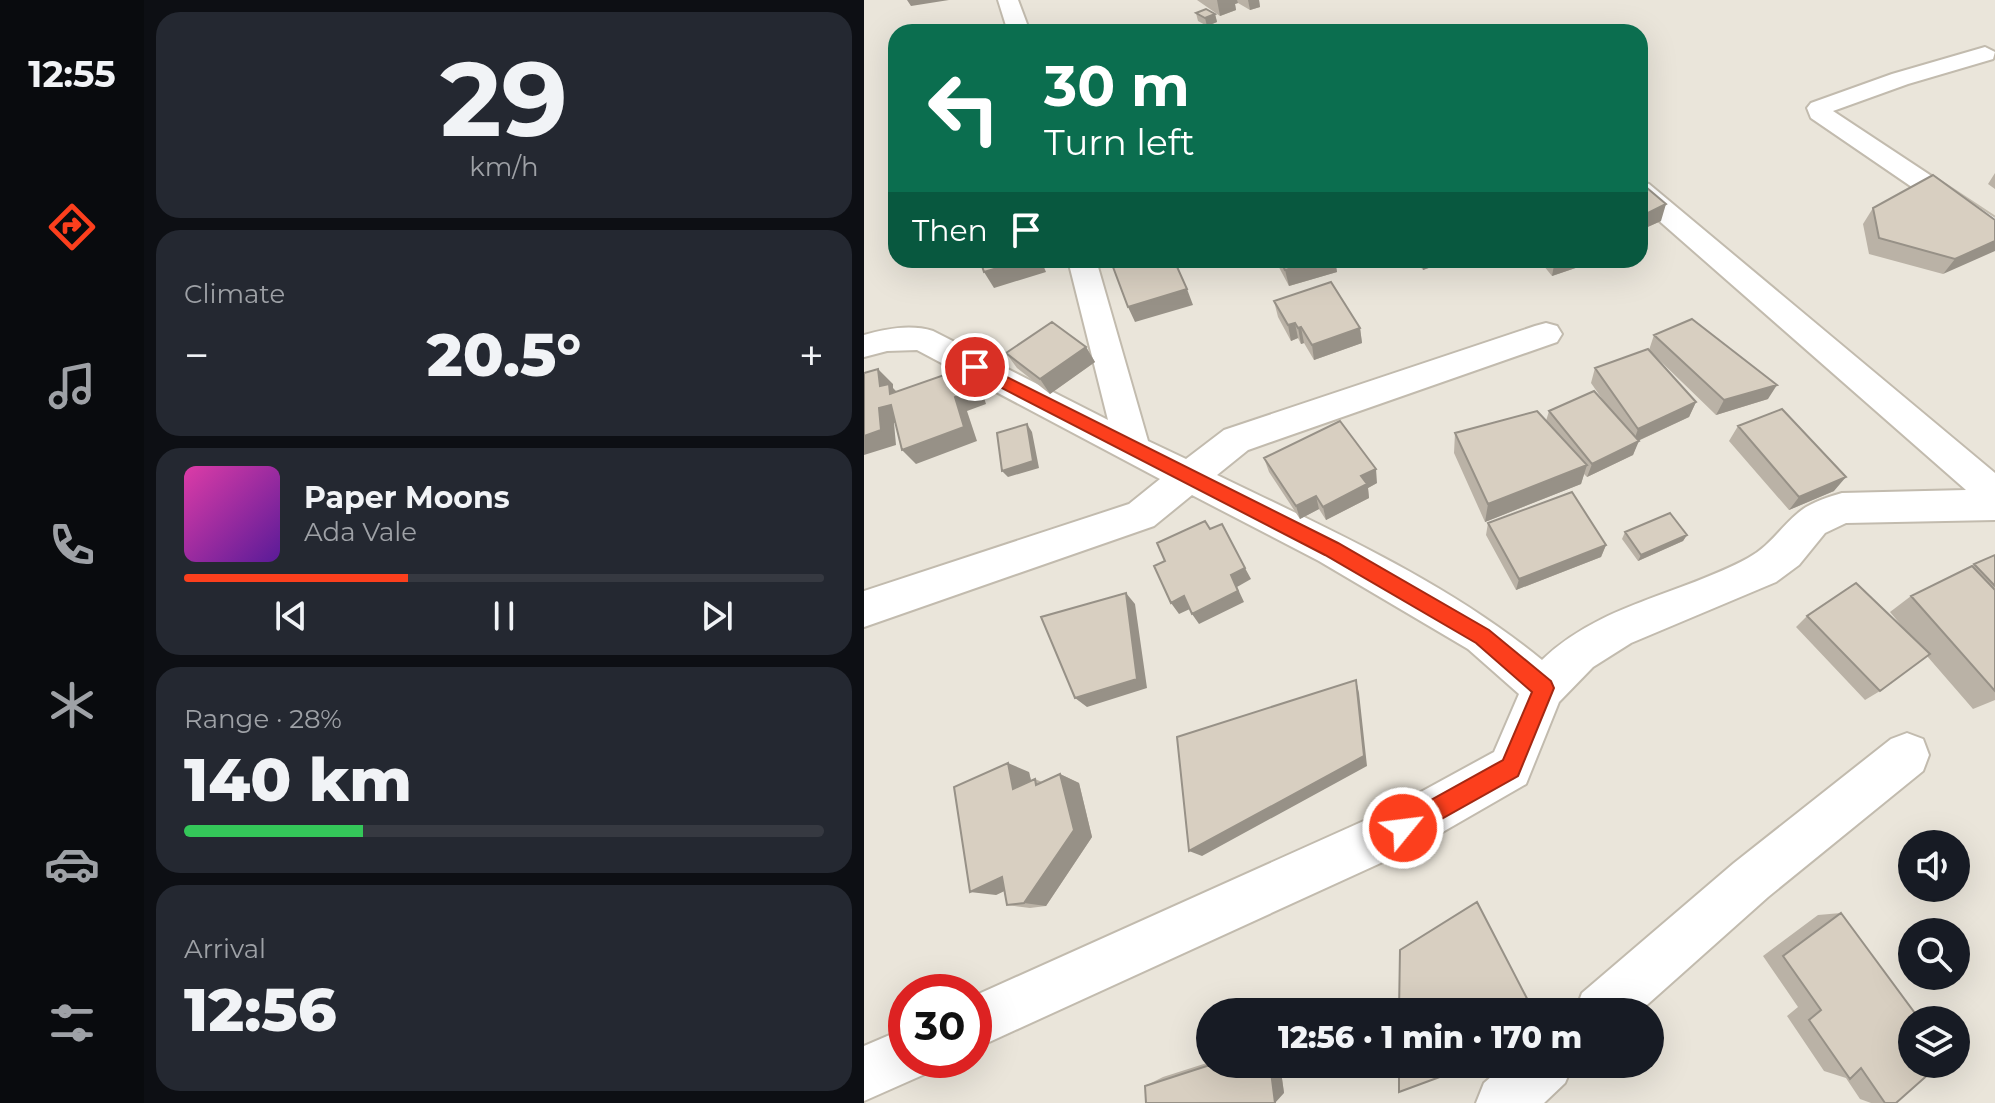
<!DOCTYPE html>
<meta charset="utf-8">
<style>
:root{--surface:#171b24;--page:#242831;--text:#f1f3f6;--muted:#9ea1a6;--line:#363941;--accent:#fc3f1d}
body{margin:0;font-family:Montserrat,sans-serif;background:var(--page);color:var(--text);height:100vh;display:flex;flex-direction:column;font-size:30px;white-space:nowrap}
*{box-sizing:border-box;margin:0}
p{font-size:26px;color:var(--muted)}
.icon{flex:none;width:44px;height:44px;fill:none;stroke:currentColor;stroke-width:2;stroke-linecap:round;stroke-linejoin:round}
.map{position:relative;flex:1;overflow:hidden}
.details{display:flex;flex-direction:column;gap:12px;padding:12px;background:#0d0f14;width:720px}
.details>*{flex:none}
.banner{position:absolute;left:24px;top:24px;width:760px;height:244px;border-radius:24px;box-shadow:0 8px 32px #0002;background:#0b6e4f;color:#fff;overflow:hidden}
.controls{position:absolute;left:1034px;top:830px;display:grid;gap:16px}
.controls a{display:grid;place-items:center;width:72px;height:72px;border-radius:50%;background:var(--surface);box-shadow:0 8px 32px #0002;font-size:40px}
.speed{position:absolute;left:24px;top:974px;display:flex;gap:16px;font-size:40px;font-weight:700;text-align:center}
.speed>*{display:grid;place-content:center;width:104px;height:104px;border-radius:50%;background:var(--surface);box-shadow:0 8px 32px #0002;line-height:1}
.speed .limit{border:12px solid #d22;background:#fff;color:#111}
.pin{position:absolute;display:grid;place-items:center;width:68px;height:68px;color:#fff;margin:-34px;border:4px solid #fff;border-radius:50%;box-shadow:0 2px 8px #0007}
.me{position:absolute;width:88px;margin:-44px;rotate:61deg;stroke-linejoin:round;filter:drop-shadow(0 0 6px #0008)}
.turn{display:flex;align-items:center;gap:28px;height:168px;padding:0 24px;font-size:36px}
.turn .icon{width:104px;height:104px;stroke-width:2.5}
.turn b{display:block;font-size:56px;line-height:68px}
.then{display:flex;align-items:center;height:76px;padding:0 24px;background:#0003;gap:16px;font-size:30px}
.big{font-size:60px;font-weight:800;line-height:1.1}
.details .tile{flex:1;display:flex;flex-direction:column;justify-content:center;gap:12px;min-width:0;padding:0 28px;border-radius:24px;background:var(--page)}
.details .dial{align-items:center;gap:0}
.dial b{font-size:104px;line-height:1}
.song{display:flex;align-items:center;gap:24px}
.cover{width:96px;height:96px;border-radius:12px;background:linear-gradient(135deg,hsl(320 70% 55%),hsl(270 70% 35%))}
.played{height:8px;border-radius:4px;background:linear-gradient(90deg,var(--accent) 35%,var(--line) 35%)}
.keys{display:flex;justify-content:space-around;direction:ltr}
.heat{display:flex;justify-content:space-between;align-items:center;font-size:44px;direction:ltr}
.charge{height:12px;border-radius:6px;background:linear-gradient(90deg,#34c759 28%,var(--line) 0)}
.trip{position:absolute;left:332px;top:998px;width:468px;height:80px;border-radius:40px;background:var(--surface);box-shadow:0 8px 32px #0002;font-weight:800;line-height:80px;text-align:center}
main{display:flex;flex:1;min-height:0}
.tabs{display:flex;flex-direction:column;width:144px;justify-content:space-around;align-items:center;background:#090b0e;color:var(--muted)}
.tabs .icon{width:56px;height:56px}
.tabs .current{color:var(--accent)}
.tabs b{font-size:36px;color:var(--text)}
.map>svg:first-child{display:block}
</style>
<main>
<nav class="tabs">
<b>12:55</b>
<svg class="icon current" aria-label="directions" viewBox="0 0 24 24"><path d="M12 3l9 9-9 9-9-9zM9 14v-3h6M13 9l2 2-2 2"/></svg>
<svg class="icon" aria-label="music" viewBox="0 0 24 24"><path d="M9 18V5l10-2v13"/><circle cx="6" cy="18" r="3"/><circle cx="16" cy="16" r="3"/></svg>
<svg class="icon" aria-label="phone" viewBox="0 0 24 24"><path d="M5 4h4l2 5-3 2q2 4 5 5l2-3 5 2v4C11 20 4 13 5 4z"/></svg>
<svg class="icon" aria-label="climate" viewBox="0 0 24 24"><path d="M12 3v18M4 7l16 10M4 17L20 7"/></svg>
<svg class="icon" aria-label="car" viewBox="0 0 24 24"><path d="M5 17H2v-5l4-1 3-4h7l3 4 3 1v5h-3M9 17h6M6 11h13"/><circle cx="7" cy="17" r="2"/><circle cx="17" cy="17" r="2"/></svg>
<svg class="icon" aria-label="filters" viewBox="0 0 24 24"><path d="M4 7h16M4 17h16"/><circle cx="9" cy="7" r="2"/><circle cx="15" cy="17" r="2"/></svg>
</nav>
<section class="details">
<div class="tile dial"><b>29</b><p>km/h</p></div>
<div class="tile"><p>Climate</p>
<div class="heat"><a>−</a><b class="big">20.5°</b><a>+</a></div>
</div>
<div class="tile">
<div class="song"><i class="cover"></i><div><b>Paper Moons</b><p>Ada Vale</p></div></div>
<div class="played"></div>
<div class="keys"><svg class="icon" aria-label="previous" viewBox="0 0 24 24"><path d="M18 5L8 12l10 7zM5 5v14"/></svg><svg class="icon" aria-label="pause" viewBox="0 0 24 24"><path d="M8 5v14M16 5v14"/></svg><svg class="icon" aria-label="next" viewBox="0 0 24 24"><path d="M6 5l10 7-10 7zM19 5v14"/></svg></div>
</div>
<div class="tile"><p>Range · 28%</p><b class="big">140 km</b><div class="charge"></div></div>
<div class="tile"><p>Arrival</p><b class="big">12:56</b></div>
</section>
<div class="map">
<svg width="1131" height="1103" viewBox="0 0 1131 1103">
<rect width="100%" height="100%" fill="#f6f3ec"/>
<path fill="#eae5da" fill-rule="evenodd" d="M0,0H1131V1103H0ZM32,32H776V260H32ZM1048,844H1092V888H1048ZM1048,932H1092V976H1048ZM42,992H110V1060H42ZM346,1012H786V1064H346ZM1048,1020H1092V1064H1048Z"/>
<g fill="none" stroke-linecap="round" stroke-linejoin="round">
<g stroke="#c2bbae" stroke-width="4">
<path id="minor" d="M134,0H154L166,32H144Z
M1121,47L1131,52L1129,59L1044,84L969,111L1131,218V240L1121,237L947,118L943,108L947,103L1028,74Z
M776,182L785,184L1131,473V520L982,523L961,533L935,565L912,582L767,643L729,667L695,702L662,784L556,845L110,1049V996L522,811L630,752L655,694L604,649L455,561L328,495L290,526L0,627V591L265,504L296,479L53,350L23,351L0,357V335C22,329 46,324 69,331L244,420L204,260H232L284,441L322,459L360,430L671,326L682,323L693,326L698,334L693,342L384,450L353,475C464,529 582,581 678,660C736,604 816,595 884,558C906,546 916,528 934,513C945,503 964,497 978,493L1102,490L776,204Z
M1043,733L1059,739L1065,755L1059,771L904,897L775,1012H711L718,993L870,863L1027,739Z
M42,1028V1060H67L61,1074L0,1101V1046Z
M642,1064H709L701,1083L680,1103H612L620,1083Z"/>
</g>
<use href="#minor" fill="#fff" fill-rule="evenodd"/>
</g>
<path fill="#bab2a6" d="M333,0H395L396,7L386,10L374,3L371,4L372,10L356,16Z
M332,13L351,14L353,22L343,26L334,21Z
M1131,173V189L1124,184Z
M776,182L797,221L777,230H776Z
M1009,208L1131,220L1079,274L1005,254L999,224Z
M411,260H471L473,272L425,286Z
M551,260H587L559,270Z
M675,260H735L688,276Z
M410,301L496,328L498,343L450,360L440,343L437,344L434,338L427,341L414,317Z
M790,335L904,399L852,415L785,350Z
M222,347L231,362L186,394L153,368L142,353Z
M731,368L832,402L825,417L774,441L769,455L723,477L720,474L717,484L621,522L590,453L591,433L682,421L685,411L741,403L727,383Z
M874,426L970,491L925,510L865,441Z
M400,458L513,483L504,488L505,498L462,520L455,509L436,519L405,472Z
M624,523L742,545L737,557L652,590L622,535Z
M761,532L823,535L819,541L774,561L758,539Z
M1131,555V700L1109,709L1063,656L1016,691L1001,700L932,627L943,616L1042,631L1026,612L1047,596L1103,569L1110,564Z
M165,772L167,781L171,779L178,782L196,774L215,783L228,837L182,906L166,908L143,905L140,891L132,895Z
M977,913L1032,1103H1007L996,1099L982,1078L960,1071L923,1016L934,1007L899,956L954,915Z
M346,1062V1064H416L420,1093L281,1086L299,1077Z"/>
<path fill="#979187" d="M43,0H85L47,6Z
M353,0H373L374,3L371,4L372,10L356,16Z
M384,0H395L396,7L386,10Z
M351,14L353,22L343,26L341,18Z
M802,204L797,221L777,230L782,214Z
M1131,241V251L1079,274L1091,259Z
M160,260H177L182,272L130,288L120,272Z
M456,260H471L473,272L425,286L421,270Z
M559,260H587L559,270Z
M691,260H735L688,276Z
M323,289L329,305L271,322L264,307Z
M431,323L434,338L427,341L424,325Z
M437,327L440,343L437,344L434,328Z
M496,328L498,343L450,360L448,345Z
M222,347L231,362L186,394L176,379Z
M103,367L115,382L122,404L103,411L113,441L52,464L38,450L91,397Z
M14,369L29,384V388L39,398L40,409L16,386Z
M913,385L904,399L852,415L860,400Z
M832,402L825,417L769,443L774,429Z
M27,405L41,420L30,423L32,445L0,455V436L15,408Z
M163,424L168,432L175,468L144,477L138,471Z
M775,441L769,455L723,477L728,464Z
M723,465L717,484L621,522L624,504Z
M512,469L513,483L504,488L505,498L462,520L459,507L497,476Z
M982,477L970,491L925,510L935,497Z
M452,496L455,509L436,519L432,506Z
M823,535L819,541L774,561L777,555Z
M742,545L737,557L652,590L655,579Z
M381,568L387,579L373,587L380,602L335,624L328,614L367,575Z
M262,593L271,604L283,688L223,707L211,698Z
M320,596L328,608L315,614L307,603Z
M492,680L495,693L503,766L338,856L325,851Z
M144,763L165,772L171,797L149,789Z
M196,774L215,783L228,837L182,906L160,903Z
M138,877L161,881L132,895L106,892Z
M406,1064H416L420,1093L411,1103Z"/>
<path fill="#d8cfc1" stroke="#979187" stroke-width="2" d="M342,9L351,14L341,18L332,13Z
M139,27L141,32H114Z
M1069,175L1131,220V241L1091,259L1015,238L1009,208Z
M776,182L802,204L782,214L776,212Z
M116,260H160L120,272Z
M273,260H310L323,289L264,307L249,267Z
M416,260H456L421,270Z
M467,282L496,328L448,345L437,327L434,328L431,323L424,325L410,301Z
M828,319L913,385L860,400L790,335Z
M188,322L222,347L176,379L142,353Z
M784,349L832,402L774,429L731,368Z
M103,367L110,390L91,397L100,427L38,450L27,405L15,408L17,430L0,436V373L14,369L16,386L25,384L26,394Z
M730,391L775,441L728,464L685,411Z
M918,409L982,477L935,497L874,426Z
M673,411L723,465L624,504L591,433Z
M476,421L512,469L497,476L503,484L459,507L452,496L432,506L400,458Z
M163,424L169,461L138,471L133,433Z
M708,492L742,545L655,579L624,523Z
M806,513L823,535L777,555L761,532Z
M341,521L346,529L358,524L381,568L367,575L374,591L328,614L320,596L307,603L290,566L301,561L293,543Z
M1131,555V586L1110,564Z
M1108,566L1131,590V691L1047,596Z
M992,583L1066,654L1016,691L943,616Z
M262,593L273,679L211,698L177,617Z
M492,680L500,756L325,851L313,737Z
M144,763L149,789L171,779L172,785L196,774L210,830L160,903L143,905L138,877L106,892L90,787Z
M613,902L670,1012H535L536,950Z
M977,913L1056,1020H1048V1064H1076L1032,1103H1021L997,1068L986,1079L945,1020L957,1010L919,956Z
M349,1064H406L411,1103H282L281,1086Z
M535,1064H611L535,1092Z"/>
<path fill="#fc3f1d" stroke="#a42913" stroke-width="2" d="M111,361L474,543L625,630L687,681L690,688L654,776L547,836L539,839L531,836L528,828L531,820L639,760L668,692L612,643L461,555L105,371V363Z"/>
</svg>
<div class="controls">
<a><svg class="icon" aria-label="sound" viewBox="0 0 24 24"><path d="M4 9h4l5-4v14l-5-4H4zM17 9q2 3 0 6"/></svg></a>
<a><svg class="icon" aria-label="search" viewBox="0 0 24 24"><circle cx="10" cy="10" r="6"/><path d="M15 15l6 6"/></svg></a>
<a><svg class="icon" aria-label="layers" viewBox="0 0 24 24"><path d="M12 4l9 5-9 5-9-5zM3 14l9 5 9-5"/></svg></a>
</div>
<div class="speed"><div class="limit">30</div></div>
<div class="pin" style="left:111px;top:367px;background:#d93025"><svg class="icon" aria-label="arrive" viewBox="0 0 24 24"><path d="M6 21V4h12l-3 4 3 4H6"/></svg></div>
<svg class="me" style="left:539px;top:828px" viewBox="-20 -20 40 40"><circle r="17" fill="#fc3f1d" stroke="#fff" stroke-width="3"/><path d="M0-11L8 9 0 5-8 9z" fill="#fff"/></svg>
<div class="trip">12:56 · 1 min · 170 m</div>
<div class="banner">
<div class="turn"><svg class="icon" aria-label="left" viewBox="0 0 24 24"><path d="M17 20v-9H6M10 6l-5 5 5 5"/></svg><div><b>30 m</b>Turn left</div></div>
<div class="then">Then<svg class="icon" aria-label="arrive" viewBox="0 0 24 24"><path d="M6 21V4h12l-3 4 3 4H6"/></svg></div>
</div>
</div>
</main>
